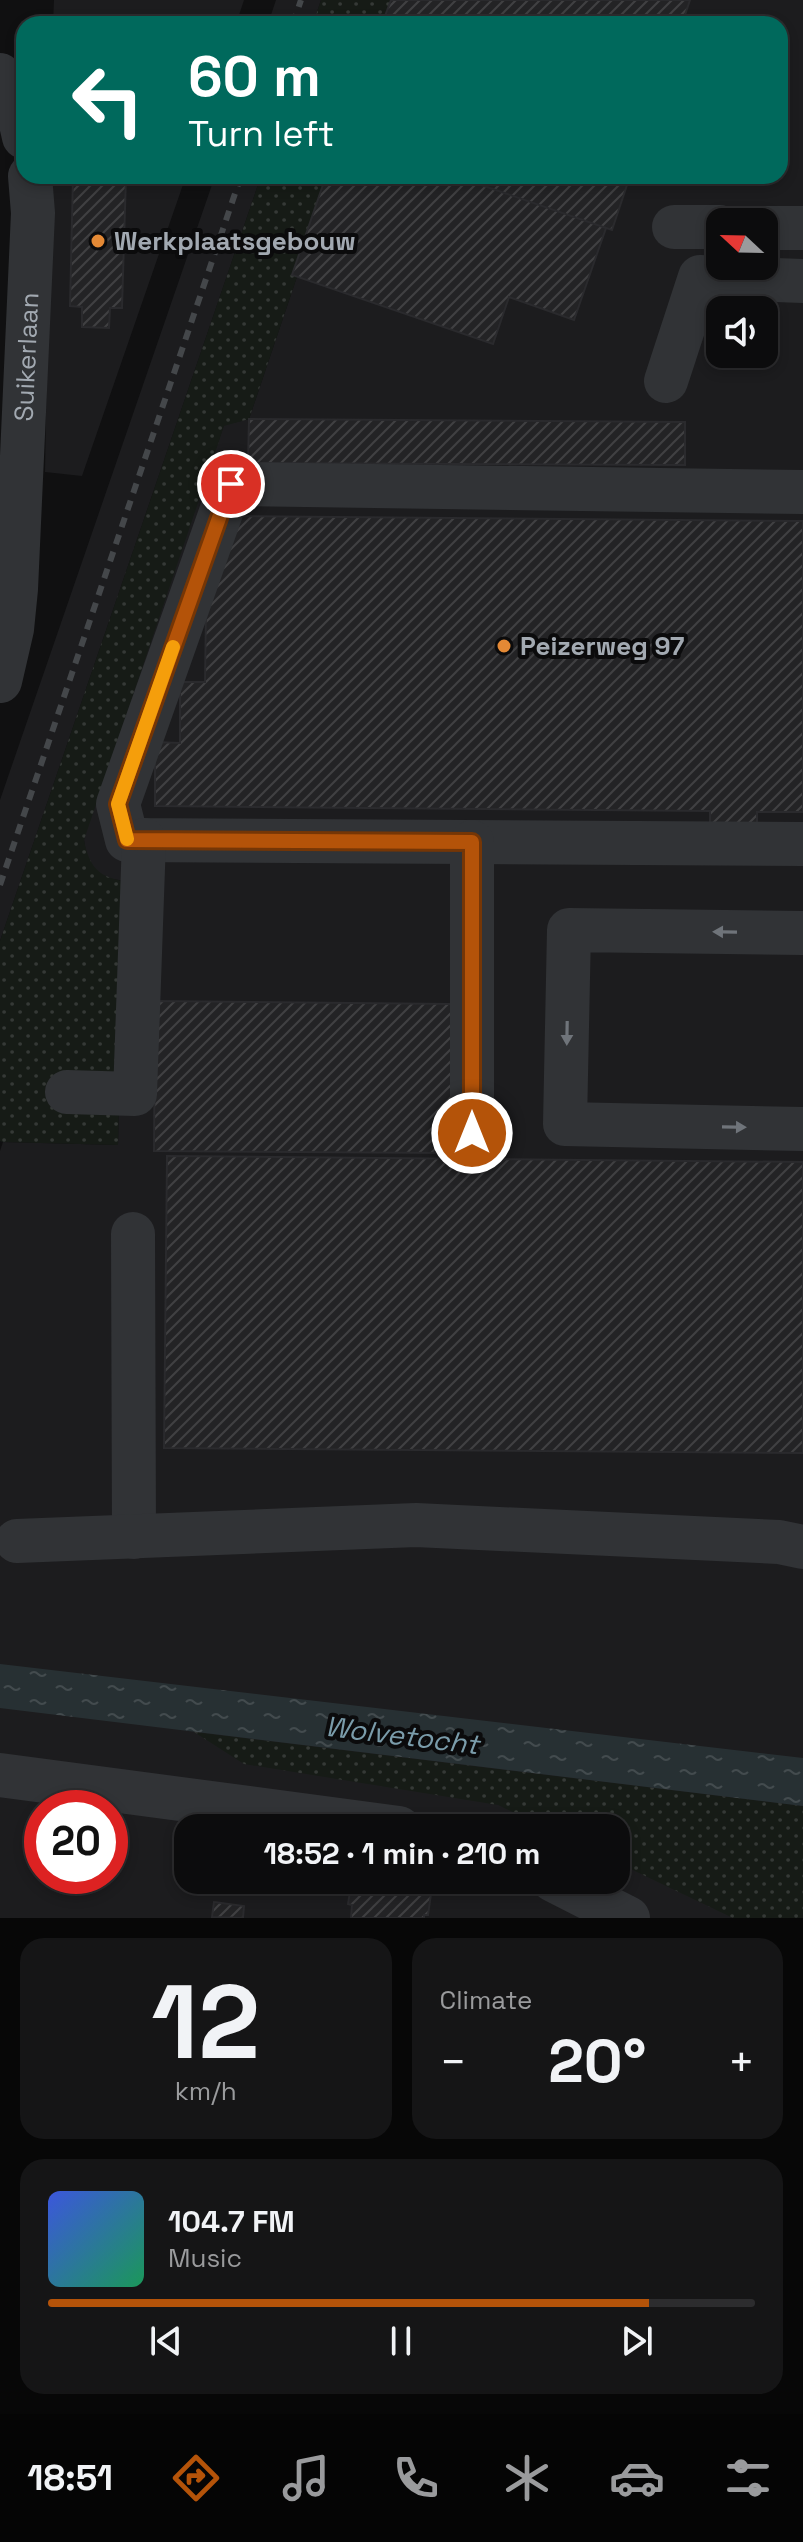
<!DOCTYPE html>
<meta charset="utf-8">
<style>
:root{--surface:#0c0c0d;--page:#151516;--text:#f1f3f6;--muted:#9a9b9d;--line:#2c2c2e;--accent:#b45309}
body{margin:0;font-family:"Space Grotesk",sans-serif;background:var(--page);color:var(--text);height:100vh;display:flex;flex-direction:column;font-size:30px;white-space:nowrap}
*{box-sizing:border-box;margin:0}
p{font-size:26px;color:var(--muted)}
.icon{flex:none;width:44px;height:44px;fill:none;stroke:currentColor;stroke-width:2;stroke-linecap:round;stroke-linejoin:round}
.map{position:relative;height:1918px;overflow:hidden}
.sheet{display:flex;flex-direction:column;gap:20px;padding:20px;background:#070707;flex:1}
.sheet>*{flex:none}
.top-card{position:absolute;left:16px;top:16px;width:772px;height:168px;border-radius:24px;box-shadow:0 4px 12px #0003,0 0 0 2px var(--line);background:#00695c;color:#fff;overflow:hidden}
.needle{width:52px;rotate:292deg}
.fabs{position:absolute;left:706px;top:208px;display:grid;gap:16px}
.fabs a{display:grid;place-items:center;width:72px;height:72px;border-radius:16px;background:var(--surface);box-shadow:0 4px 12px #0003,0 0 0 2px var(--line);font-size:40px}
.speed{position:absolute;left:24px;top:1790px;display:flex;gap:16px;font-size:40px;font-weight:700;text-align:center}
.speed>*{display:grid;place-content:center;width:104px;height:104px;border-radius:50%;background:var(--surface);box-shadow:0 4px 12px #0003,0 0 0 2px var(--line);line-height:1}
.speed .limit{border:12px solid #d22;background:#fff;color:#111}
.pin{position:absolute;display:grid;place-items:center;width:68px;height:68px;color:#fff;margin:-34px;border:4px solid #fff;border-radius:50%;box-shadow:0 2px 8px #0007}
.me{position:absolute;width:88px;margin:-44px;rotate:0deg;stroke-linejoin:round;filter:drop-shadow(0 0 6px #0008)}
.turn{display:flex;align-items:center;gap:28px;height:168px;padding:0 40px;font-size:36px}
.turn .icon{width:104px;height:104px;stroke-width:2.5}
.turn b{display:block;font-size:56px;line-height:68px}
.big{font-size:60px;font-weight:700;line-height:1.1}
.sheet .card{flex:1;display:flex;flex-direction:column;justify-content:center;gap:12px;min-width:0;padding:0 28px;border-radius:24px;background:var(--page)}
.sheet .dial{align-items:center;gap:0}
.dial b{font-size:104px;line-height:1}
.song{display:flex;align-items:center;gap:24px}
.cover{width:96px;height:96px;border-radius:12px;background:linear-gradient(135deg,hsl(230 70% 55%),hsl(150 70% 35%))}
.played{height:8px;border-radius:4px;background:linear-gradient(90deg,var(--accent) 85%,var(--line) 85%)}
.keys{display:flex;justify-content:space-around;direction:ltr}
.heat{display:flex;justify-content:space-between;align-items:center;font-size:44px;direction:ltr}
.sheet .tiles{flex:1;display:grid;gap:20px;grid-template-columns:1fr 1fr}
.card:last-child{grid-column:span 2}
.trip{position:absolute;left:174px;top:1814px;width:456px;height:80px;border-radius:24px;background:var(--surface);box-shadow:0 4px 12px #0003,0 0 0 2px var(--line);font-weight:700;line-height:80px;text-align:center}
.dock{display:flex;height:128px;justify-content:space-around;align-items:center;background:#050505;color:var(--muted)}
.dock .icon{width:56px;height:56px}
.dock .selected{color:var(--accent)}
.dock b{font-size:36px;color:var(--text)}
.map>svg:first-child{display:block}
</style>
<div class="map">
<svg width="803" height="1918" viewBox="0 0 803 1918">
<defs>
<pattern id="grass-dots" width="8" height="8" patternUnits="userSpaceOnUse" patternTransform="scale(2)"><rect width="8" height="8" fill="#161b16"/><path d="M2 2h.1M6 6h.1" fill="none" stroke="#353936" stroke-width="1.8" stroke-linecap="round"/></pattern>
<pattern id="water-ripples" width="26" height="14" patternUnits="userSpaceOnUse" patternTransform="scale(2)"><rect width="26" height="14" fill="#273033"/><path d="M2 4q2-2 4 0t4 0M15 11q2-2 4 0t4 0" fill="none" stroke="#434b4e"/></pattern>
<pattern id="building-hatch" width="6" height="6" patternUnits="userSpaceOnUse" patternTransform="scale(2)"><rect width="6" height="6" fill="#232325"/><path d="M-1 1l2-2M0 6l6-6M5 7l2-2" fill="none" stroke="#404042"/></pattern>
</defs>
<rect width="100%" height="100%" fill="#101011"/>
<path fill="#1c1c1e" fill-rule="evenodd" d="M54,0H244L236,24H53Z
M276,0H321L313,24H268Z
M391,0H803V1918H0V1151L3,1142L118,1145L124,881L107,878L95,871L87,859L84,840L86,828L224,425L249,419L331,176H780V24H382ZM720,222H764V266H720ZM720,310H764V354H720ZM42,1808H110V1876H42ZM188,1828H616V1880H188Z
M50,176H186L82,476L45,472Z
M215,176H261L0,941V800Z"/>
<path fill="url(#grass-dots)" d="M321,0H391L383,24H313Z
M261,176H331L249,419L224,426L84,840C89,866 98,877 124,881L118,1145L3,1142L0,1141V941Z
M194,1732L803,1806V1918H733L616,1862V1828H546L498,1805L244,1764Z"/>
<path fill="url(#water-ripples)" d="M0,1664L803,1758V1806L0,1708Z"/>
<path fill="url(#building-hatch)" stroke="#2a2a2d" stroke-width="2" d="M391,0H690L682,24H382Z
M73,176H126L122,308H110L109,328L82,327V307L70,306Z
M326,176H455L606,228L574,320L509,297L493,344L292,275Z
M455,176H630L612,230Z
M249,419L685,422V465L248,463Z
M238,516L803,521V812H757V823H710V811L155,806V742L180,743V682H205L206,610Z
M155,1001L451,1004V1153L154,1151Z
M167,1156L803,1162V1453L164,1448Z
M352,1880H433L428,1915H424V1918H351L352,1905L348,1904Z
M214,1902L244,1906L243,1918L212,1917Z"/>
<g fill="none" stroke-linecap="round" stroke-linejoin="round">
<g stroke="#313336" stroke-width="44">
<path d="M0,75C14,94 19,114 24,137"/>
<path d="M674,227H720"/>
<path d="M764,228H803"/>
<path d="M666,381L700,277L803,281"/>
<path d="M803,492L231,484L118,804L127,840L803,844"/>
<path id="s1" d="M0,681L12,629L16,589L33,213L30,176"/>
<path d="M803,933L569,930L565,1124L803,1129"/>
<path d="M67,1092L135,1094L144,840"/>
<path d="M472,1133V842"/>
<path d="M133,1234L134,1537"/>
<path d="M17,1541L416,1525L779,1542L803,1547"/>
<path d="M0,1775L399,1828"/>
<path d="M553,1880L628,1918"/>
</g>
<path stroke="#44474a" stroke-width="6" stroke-dasharray="10 8" stroke-linecap="butt" d="M293,24L301,0
M0,885L241,176"/>
</g>
<defs><path id="oneway-solid" d="M-6-.8H1V-3.2L6.5 0L1 3.2V.8H-6Z" transform="scale(2)"/></defs>
<g fill="#6f747a">
<use href="#oneway-solid" transform="translate(725 932) rotate(-179)"/>
<use href="#oneway-solid" transform="translate(567 1033) rotate(91)"/>
<use href="#oneway-solid" transform="translate(734 1127) rotate(1)"/>
</g>
<g fill="none" stroke-linecap="round" stroke-linejoin="round">
<g stroke="#753606" stroke-width="20">
<path id="route" d="M231,484L118,804L127,840L472,842V1133"/>
</g>
<use href="#route" stroke="#b45309" stroke-width="14"/>
<path stroke="#f59e0b" stroke-width="14" d="M127,839L118,804L173,647"/>
</g>
<g fill="#e48935" stroke="#0b0b0c" stroke-width="3">
<circle cx="98" cy="241" r="8"/>
<circle cx="504" cy="646" r="8"/>
</g>
<g text-anchor="middle" stroke-width="8" stroke-linejoin="round" paint-order="stroke">
<g font-size="26" font-weight="bold" fill="#a2a9b1" stroke="#0b0b0c" text-anchor="start">
<text x="114" y="250">Werkplaatsgebouw</text>
<text x="520" y="655">Peizerweg 97</text>
</g>
<g font-size="26" fill="#a2a9b1" stroke="#0b0b0c">
<text dy="9" stroke="none"><textPath href="#s1" startOffset="326">Suikerlaan</textPath></text>
</g>
<g font-size="28" font-style="italic" fill="#7a9caa" stroke="#0b0b0c">
<text transform="translate(402 1735) rotate(7)" y="10">Wolvetocht</text>
</g>
</g>
</svg>
<div class="fabs">
<a><svg class="needle" viewBox="-14 -14 28 28"><path d="M0-13l5 13h-10z" fill="#e53935"/><path d="M0 13l5-13h-10z" fill="#9a9b9d"/></svg></a>
<a><svg class="icon" aria-label="sound" viewBox="0 0 24 24"><path d="M4 9h4l5-4v14l-5-4H4zM17 9q2 3 0 6"/></svg></a>
</div>
<div class="speed"><div class="limit">20</div></div>
<div class="pin" style="left:231px;top:484px;background:#d93025"><svg class="icon" aria-label="arrive" viewBox="0 0 24 24"><path d="M6 21V4h12l-3 4 3 4H6"/></svg></div>
<svg class="me" style="left:472px;top:1133px" viewBox="-20 -20 40 40"><circle r="17" fill="#b45309" stroke="#fff" stroke-width="3"/><path d="M0-11L8 9 0 5-8 9z" fill="#fff"/></svg>
<div class="trip">18:52 · 1 min · 210 m</div>
<div class="top-card">
<div class="turn"><svg class="icon" aria-label="left" viewBox="0 0 24 24"><path d="M17 20v-9H6M10 6l-5 5 5 5"/></svg><div><b>60 m</b>Turn left</div></div>
</div>
</div>
<section class="sheet">
<div class="tiles">
<div class="card dial"><b>12</b><p>km/h</p></div>
<div class="card"><p>Climate</p>
<div class="heat"><a>−</a><b class="big">20°</b><a>+</a></div>
</div>
<div class="card">
<div class="song"><i class="cover"></i><div><b>104.7 FM</b><p>Music</p></div></div>
<div class="played"></div>
<div class="keys"><svg class="icon" aria-label="previous" viewBox="0 0 24 24"><path d="M18 5L8 12l10 7zM5 5v14"/></svg><svg class="icon" aria-label="pause" viewBox="0 0 24 24"><path d="M8 5v14M16 5v14"/></svg><svg class="icon" aria-label="next" viewBox="0 0 24 24"><path d="M6 5l10 7-10 7zM19 5v14"/></svg></div>
</div>
</div>
</section>
<nav class="dock">
<b>18:51</b>
<svg class="icon selected" aria-label="directions" viewBox="0 0 24 24"><path d="M12 3l9 9-9 9-9-9zM9 14v-3h6M13 9l2 2-2 2"/></svg>
<svg class="icon" aria-label="music" viewBox="0 0 24 24"><path d="M9 18V5l10-2v13"/><circle cx="6" cy="18" r="3"/><circle cx="16" cy="16" r="3"/></svg>
<svg class="icon" aria-label="phone" viewBox="0 0 24 24"><path d="M5 4h4l2 5-3 2q2 4 5 5l2-3 5 2v4C11 20 4 13 5 4z"/></svg>
<svg class="icon" aria-label="climate" viewBox="0 0 24 24"><path d="M12 3v18M4 7l16 10M4 17L20 7"/></svg>
<svg class="icon" aria-label="car" viewBox="0 0 24 24"><path d="M5 17H2v-5l4-1 3-4h7l3 4 3 1v5h-3M9 17h6M6 11h13"/><circle cx="7" cy="17" r="2"/><circle cx="17" cy="17" r="2"/></svg>
<svg class="icon" aria-label="filters" viewBox="0 0 24 24"><path d="M4 7h16M4 17h16"/><circle cx="9" cy="7" r="2"/><circle cx="15" cy="17" r="2"/></svg>
</nav>
